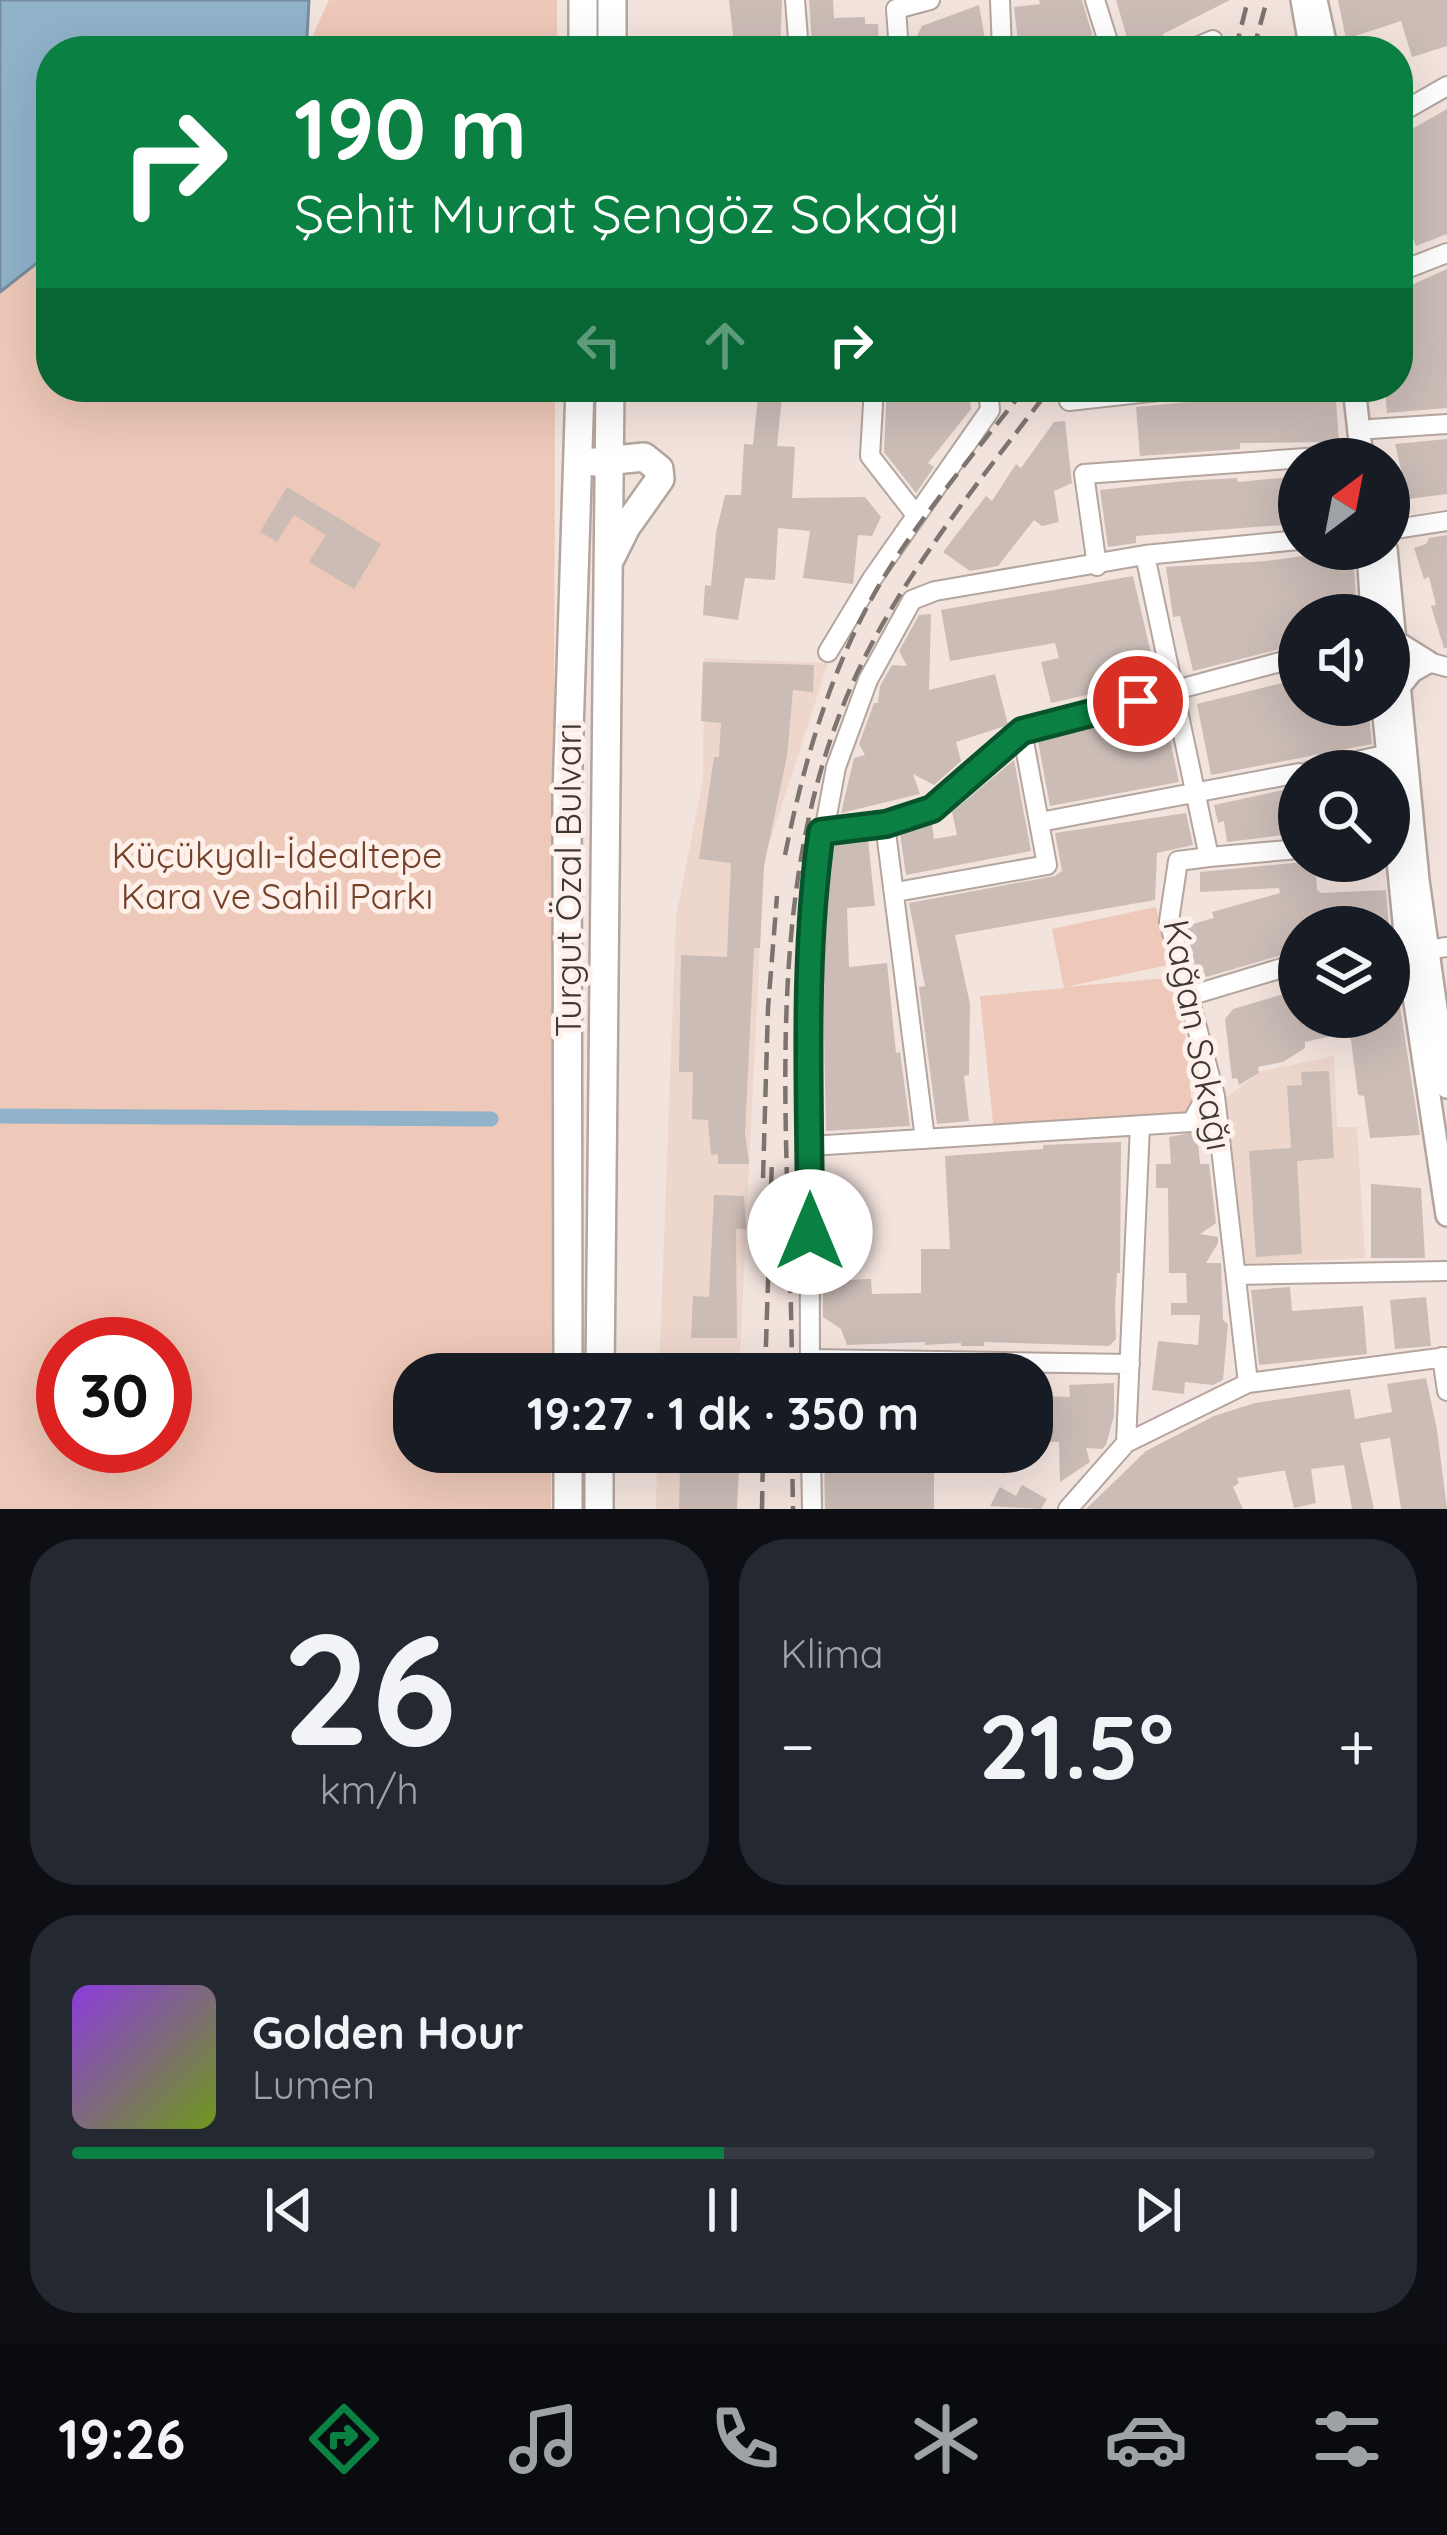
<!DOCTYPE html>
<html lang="tr">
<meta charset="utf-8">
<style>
:root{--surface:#171b24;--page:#242831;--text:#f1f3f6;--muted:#9ea1a6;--line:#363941;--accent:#0b8043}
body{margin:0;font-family:Quicksand,sans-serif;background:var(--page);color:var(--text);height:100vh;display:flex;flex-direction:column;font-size:45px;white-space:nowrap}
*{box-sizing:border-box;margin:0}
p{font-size:39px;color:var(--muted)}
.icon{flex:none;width:66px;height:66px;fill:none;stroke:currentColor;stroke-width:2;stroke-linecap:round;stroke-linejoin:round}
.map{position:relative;height:1509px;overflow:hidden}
.side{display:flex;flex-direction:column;gap:30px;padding:30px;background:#0d0f14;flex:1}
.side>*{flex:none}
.guide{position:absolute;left:36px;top:36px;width:1377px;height:366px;border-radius:48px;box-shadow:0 12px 48px #0002;background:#0b8043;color:#fff;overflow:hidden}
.needle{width:78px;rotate:32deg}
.controls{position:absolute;left:1278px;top:438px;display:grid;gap:24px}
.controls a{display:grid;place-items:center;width:132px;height:132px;border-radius:50%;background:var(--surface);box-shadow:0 12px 48px #0002;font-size:60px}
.speed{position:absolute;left:36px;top:1317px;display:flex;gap:24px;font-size:60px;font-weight:700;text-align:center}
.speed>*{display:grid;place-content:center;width:156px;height:156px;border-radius:50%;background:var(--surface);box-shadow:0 12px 48px #0002;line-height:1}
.speed .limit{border:18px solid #d22;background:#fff;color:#111}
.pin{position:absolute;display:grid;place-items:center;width:102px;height:102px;color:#fff;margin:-51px;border:6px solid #fff;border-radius:50%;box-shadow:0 3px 12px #0007}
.me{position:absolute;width:132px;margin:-66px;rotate:0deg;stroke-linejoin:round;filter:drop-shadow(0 0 9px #0008)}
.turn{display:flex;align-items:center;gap:42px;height:252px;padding:0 60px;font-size:54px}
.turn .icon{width:156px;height:156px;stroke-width:2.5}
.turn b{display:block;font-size:84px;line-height:102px}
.lanes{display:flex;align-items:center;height:114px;padding:0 60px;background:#0003;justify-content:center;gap:60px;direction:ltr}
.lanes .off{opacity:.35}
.big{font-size:90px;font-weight:700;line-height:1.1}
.side .tile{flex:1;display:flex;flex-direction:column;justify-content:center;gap:18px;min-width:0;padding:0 42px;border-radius:48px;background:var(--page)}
.side .dial{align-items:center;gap:0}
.dial b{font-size:156px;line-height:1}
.song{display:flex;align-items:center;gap:36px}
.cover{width:144px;height:144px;border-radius:18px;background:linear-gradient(135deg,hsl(270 70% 55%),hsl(80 70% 35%))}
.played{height:12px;border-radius:6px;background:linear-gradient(90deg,var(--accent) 50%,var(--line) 50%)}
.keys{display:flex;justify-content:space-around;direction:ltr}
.heat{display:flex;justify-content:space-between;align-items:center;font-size:66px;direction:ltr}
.side .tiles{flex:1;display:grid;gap:30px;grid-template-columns:1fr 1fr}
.tile:last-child{grid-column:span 2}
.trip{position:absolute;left:393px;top:1353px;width:660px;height:120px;border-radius:48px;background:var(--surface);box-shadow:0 12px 48px #0002;font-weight:700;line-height:120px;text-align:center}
.dock{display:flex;height:192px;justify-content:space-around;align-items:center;background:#090b0e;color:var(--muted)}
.dock .icon{width:84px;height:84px}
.dock .selected{color:var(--accent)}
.dock b{font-size:54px;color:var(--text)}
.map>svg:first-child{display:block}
</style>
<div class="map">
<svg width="1447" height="1509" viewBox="0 0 1447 1509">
<rect width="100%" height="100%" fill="#f3e3dd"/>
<path fill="#edd6cc" d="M704,658L828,663L764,860L739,1374H659L676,917L703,779Z
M1334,1056L1337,1127H1357L1365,1258L1242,1264L1224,1099L1262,1071Z
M657,1452H737L734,1509H656Z"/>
<path fill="#eec8b8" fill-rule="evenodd" d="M329,0H557V51H301L312,37Z
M51,253V387H555L552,1374H414V1452H551V1509H0V293ZM63,1344H165V1446H63Z
M1156,907L1168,965L1065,987L1179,977L1193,1114L994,1133L980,996L1064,988L1052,929Z"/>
<path fill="#90b3ca" stroke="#788e9e" stroke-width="3" d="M0,0H309L307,38L297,51H51V252L0,292Z"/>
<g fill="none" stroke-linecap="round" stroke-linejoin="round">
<path stroke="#90b3ca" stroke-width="15" d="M0,1116L491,1119"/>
</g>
<path fill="#cbbcb6" d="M729,0H782L780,51H735Z
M809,0H833L834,18L865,17V24H878L879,49L851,51L846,48L845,42L812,44Z
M1039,0H1082L1095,44L1081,48L1082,51H1019L1014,7L1040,4Z
M1116,0H1230L1163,34L1168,51H1131Z
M1338,0H1447V46L1412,57L1401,21L1346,39Z
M979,5L987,51H918L917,36L922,26Z
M1447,109V234L1416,246L1398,200V137Z
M1447,269V408L1387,413L1385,387H1398V291Z
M759,387H783L777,446L795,447L792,498L865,497L881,517L872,536L858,535L853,584L803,578L810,531L778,528L775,580L745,578L738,620L703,615L705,585L711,586L716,533L725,495H741L744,444L753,445Z
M887,387H968L971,409L928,463L934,467L916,493L884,452Z
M1335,388L1339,442L1240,443V449L1140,456L1136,407Z
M1065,421L1072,483L1054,491L1059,522L1042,526L1034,520L998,566L970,571L943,552L986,496L992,501L1016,464L1021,468L1054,422Z
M1447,439V494L1408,499L1395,444Z
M1291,477L1296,524L1136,536V543L1108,547L1100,490L1184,481L1237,478L1238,482Z
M287,487L381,544L354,589L309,562L326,535L294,515L277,542L260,532Z
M1447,535V648H1444L1431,606L1436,605L1429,577L1424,579L1414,548L1426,544L1429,538Z
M1353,549L1357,615H1297L1299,644L1193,671L1180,616L1173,617L1166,567L1266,561L1319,554V550Z
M1133,576L1157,679L1051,703L1041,662L1059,658L1055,643L950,661L941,610Z
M931,614L929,690L995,674L1008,725L956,742L961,761L934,785L913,774L920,794L841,813L854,758L865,755L859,744L874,703H878L880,686L892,665L907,666L899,651L919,615Z
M703,662L814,665L813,692L793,690L787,756L764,866L760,948H754L745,1133L749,1164H718V1154L711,1155L708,1120L692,1119L693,1072H679L681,955L727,957L731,863L699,859L714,757H719L721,723L701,721Z
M1299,679V705H1368L1372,744L1211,775L1197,704Z
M1164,711L1179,782L1050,806L1038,741Z
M1014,760L1031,851L906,875L900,833L932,824L934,839L957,835L952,812Z
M1297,787L1299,833L1227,842L1224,821L1218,823L1214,805Z
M1186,813L1193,845L1157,853L1155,900L955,935L970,1004L969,1075L964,1076L969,1121L937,1124L919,987L925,986L909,903L1055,876L1062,871L1055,833Z
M868,840L875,906L847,908L849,967L887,963L896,1053L900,1052L910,1126L826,1131L823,985L826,893L835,845Z
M1315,861L1317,890L1321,893L1386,890L1389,927H1299V950L1206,977L1204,972L1197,974L1186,926L1214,918L1212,912L1280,893L1279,888L1200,892V872Z
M1392,977L1399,1000L1420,1135L1370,1138L1364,1096L1358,1095L1350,1032L1305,1042V1048L1283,1062L1258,1067L1259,1073L1239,1085L1237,1078L1232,1079L1225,1019L1233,1009L1297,990L1299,1017H1389Z
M1329,1071L1334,1158L1297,1161L1302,1254L1256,1257L1249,1151L1291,1148L1287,1086L1302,1085L1301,1072Z
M1201,1131L1202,1141H1198L1200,1164H1209L1216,1223L1200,1234L1218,1237V1243L1206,1263H1221L1223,1320L1228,1324L1223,1380L1213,1385L1185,1382L1184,1394L1152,1390L1158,1341L1198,1345L1200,1315H1171V1303H1187L1186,1273H1169L1168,1188H1156V1164H1171L1169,1137Z
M1121,1142L1120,1273H1117L1115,1306L1116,1339L1109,1346L984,1342V1346H961V1343L925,1345V1342L847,1345L841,1329L823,1317V1281L871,1279L872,1294L921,1293V1249H950L945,1156L1043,1149V1145Z
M1371,1184L1421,1188L1425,1258H1371Z
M714,1195L744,1196L746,1229H736L737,1338H691L693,1296L709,1297Z
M1290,1287L1292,1311L1363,1306L1367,1354L1259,1365L1251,1290Z
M1426,1297L1431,1346L1395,1349L1390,1300Z
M1426,1378L1437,1430L1447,1509H1401L1390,1438L1360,1443L1374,1509H1352L1344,1465L1311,1469L1316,1503L1294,1508L1285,1471H1281L1237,1478L1239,1483L1233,1487L1243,1509H1086L1146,1451L1214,1416L1255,1403L1350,1389L1355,1419L1392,1412L1387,1384Z
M1114,1383V1416L1106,1445L1102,1449L1086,1448L1090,1462L1060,1482L1059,1442H1032V1396L1070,1397L1069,1385Z
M824,1452H957V1473H934V1509H825Z
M680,1465L739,1468L737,1509H679Z
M1022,1485L1047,1499L1041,1509L990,1506L1000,1487L1016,1496Z"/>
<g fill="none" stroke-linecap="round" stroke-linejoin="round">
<g stroke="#b4a59e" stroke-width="22">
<path id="minor" d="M795,0L799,51
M1000,0L1002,51
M1095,0L1111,51
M896,9L899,51
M896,9L930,0
M1187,51L1213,40
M1398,114L1447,86
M1398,272L1447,253
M874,387L870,456L916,515
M1069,401L1194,387
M1371,429L1447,424
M1389,530L1447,521
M1145,555L1209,857L1299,849
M1097,566L1084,474L1361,454
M828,652L872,579L990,410L988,387
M1428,662L1447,667
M1310,771L1389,754
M1040,822L1299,773
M885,824L925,1139
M821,832L885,824L931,809L1022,731L1299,657
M1209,857L1178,861L1169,921L1215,1096L1248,1383
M896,892L1047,865L1022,731
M1427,950L1447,947
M1189,996L1299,963
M810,1146L1192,1122L1212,1085
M1236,1275L1447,1271
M1442,1357L1447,1391
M810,1359L1130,1364
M810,1374L809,985L813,891L836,767L868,680L912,600L935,591L1145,555L1299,540
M1126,1443L1140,1126
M811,1452L812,1509
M1068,1509L1126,1443L1248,1383L1447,1357"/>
</g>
<g stroke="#b4a59e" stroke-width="26">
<path id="major" d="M1302,0L1311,51
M1316,0L1327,51
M1354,387L1362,459
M1368,549L1372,615
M1386,549L1418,880L1447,1087
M1389,643L1396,642L1428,662L1412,671L1399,687
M1383,705L1406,943L1447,1215"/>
</g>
<g stroke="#b4a59e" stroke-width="32">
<path id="highway" d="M612,0V51
M583,51V0
M595,462L644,457L659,469L660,479L626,527L611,557
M568,1374L567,796L580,387
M600,1374L610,387
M568,1452V1509
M599,1509V1452"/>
</g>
<use href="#minor" stroke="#fff" stroke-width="18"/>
<use href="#major" stroke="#fff" stroke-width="21"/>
<use href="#highway" stroke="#fff" stroke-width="27"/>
<path stroke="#7d7470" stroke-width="4.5" stroke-dasharray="18 9" stroke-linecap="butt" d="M1235,51L1248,0
M1253,51L1267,0
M785,855C802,771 825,688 865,611C904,534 973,456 1026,387
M763,1178L768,1008L777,896
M765,1374L772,1159
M792,1374C791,1139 755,883 861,665C910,564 984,476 1051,387
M792,1452L793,1509
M762,1509L763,1452"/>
</g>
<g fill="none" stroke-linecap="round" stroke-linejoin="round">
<g stroke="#07532c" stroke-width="30">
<path id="route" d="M810,1232C810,1098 802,964 821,832L886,824L932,809L1022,731L1138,701"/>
</g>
<use href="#route" stroke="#0b8043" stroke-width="21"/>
</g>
<g text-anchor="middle" stroke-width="10" stroke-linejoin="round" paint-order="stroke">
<g font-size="36" fill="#754129" stroke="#fef1ec">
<text x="277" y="868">Küçükyalı-İdealtepe<tspan x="277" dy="41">Kara ve Sahil Parkı</tspan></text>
</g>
<g font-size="36" fill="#3f3936" stroke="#fef1ec">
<text transform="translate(568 880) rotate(-90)" y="13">Turgut Özal Bulvarı</text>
<text transform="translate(1198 1035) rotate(79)" y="13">Kağan Sokağı</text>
</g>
</g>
</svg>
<div class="controls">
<a><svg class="needle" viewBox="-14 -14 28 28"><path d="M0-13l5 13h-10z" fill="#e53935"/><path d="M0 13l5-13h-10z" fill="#9ea1a6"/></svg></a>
<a><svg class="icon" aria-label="sound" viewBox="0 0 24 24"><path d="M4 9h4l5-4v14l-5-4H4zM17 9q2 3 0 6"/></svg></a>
<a><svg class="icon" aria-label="search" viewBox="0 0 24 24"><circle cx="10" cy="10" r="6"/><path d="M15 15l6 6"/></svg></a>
<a><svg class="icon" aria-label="layers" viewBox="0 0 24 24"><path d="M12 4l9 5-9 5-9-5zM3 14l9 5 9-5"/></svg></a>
</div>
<div class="speed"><div class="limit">30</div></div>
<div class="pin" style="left:1138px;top:701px;background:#d93025"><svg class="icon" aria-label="arrive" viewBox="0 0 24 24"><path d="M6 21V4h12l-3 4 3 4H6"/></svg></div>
<svg class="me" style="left:810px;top:1232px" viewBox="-20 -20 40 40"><circle r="19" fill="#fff"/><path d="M0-13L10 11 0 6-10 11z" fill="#0b8043"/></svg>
<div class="trip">19:27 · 1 dk · 350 m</div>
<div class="guide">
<div class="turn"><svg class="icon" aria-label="right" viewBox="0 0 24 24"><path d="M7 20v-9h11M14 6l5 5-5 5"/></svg><div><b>190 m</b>Şehit Murat Şengöz Sokağı</div></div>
<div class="lanes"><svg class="icon off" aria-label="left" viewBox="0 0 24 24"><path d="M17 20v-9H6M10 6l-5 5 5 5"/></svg><svg class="icon off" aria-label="ahead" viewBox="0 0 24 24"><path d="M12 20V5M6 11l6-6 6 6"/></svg><svg class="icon" aria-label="right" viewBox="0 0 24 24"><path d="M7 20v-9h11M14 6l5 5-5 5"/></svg></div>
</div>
</div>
<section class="side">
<div class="tiles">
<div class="tile dial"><b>26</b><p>km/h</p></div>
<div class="tile"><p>Klima</p>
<div class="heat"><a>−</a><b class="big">21.5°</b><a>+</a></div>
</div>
<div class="tile">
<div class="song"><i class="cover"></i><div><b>Golden Hour</b><p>Lumen</p></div></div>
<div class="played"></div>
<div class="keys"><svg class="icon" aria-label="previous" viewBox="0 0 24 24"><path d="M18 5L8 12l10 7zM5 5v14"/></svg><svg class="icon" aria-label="pause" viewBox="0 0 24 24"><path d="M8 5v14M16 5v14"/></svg><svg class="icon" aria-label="next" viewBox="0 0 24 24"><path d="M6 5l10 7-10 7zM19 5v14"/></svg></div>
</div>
</div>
</section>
<nav class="dock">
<b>19:26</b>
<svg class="icon selected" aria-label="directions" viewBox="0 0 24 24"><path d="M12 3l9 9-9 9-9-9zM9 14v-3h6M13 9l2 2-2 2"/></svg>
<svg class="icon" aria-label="music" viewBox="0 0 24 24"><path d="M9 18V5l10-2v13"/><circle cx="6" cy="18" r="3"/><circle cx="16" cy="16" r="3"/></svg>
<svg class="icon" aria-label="phone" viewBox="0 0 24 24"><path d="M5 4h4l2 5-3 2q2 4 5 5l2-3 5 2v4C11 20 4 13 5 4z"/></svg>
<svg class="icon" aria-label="climate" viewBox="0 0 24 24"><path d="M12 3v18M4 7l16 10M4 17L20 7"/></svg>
<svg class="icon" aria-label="car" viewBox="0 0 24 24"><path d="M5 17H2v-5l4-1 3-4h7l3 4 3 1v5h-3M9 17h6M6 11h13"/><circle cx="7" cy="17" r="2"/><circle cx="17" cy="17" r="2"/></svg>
<svg class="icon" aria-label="filters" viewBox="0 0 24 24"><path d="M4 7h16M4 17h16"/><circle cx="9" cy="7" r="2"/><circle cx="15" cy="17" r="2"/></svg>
</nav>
